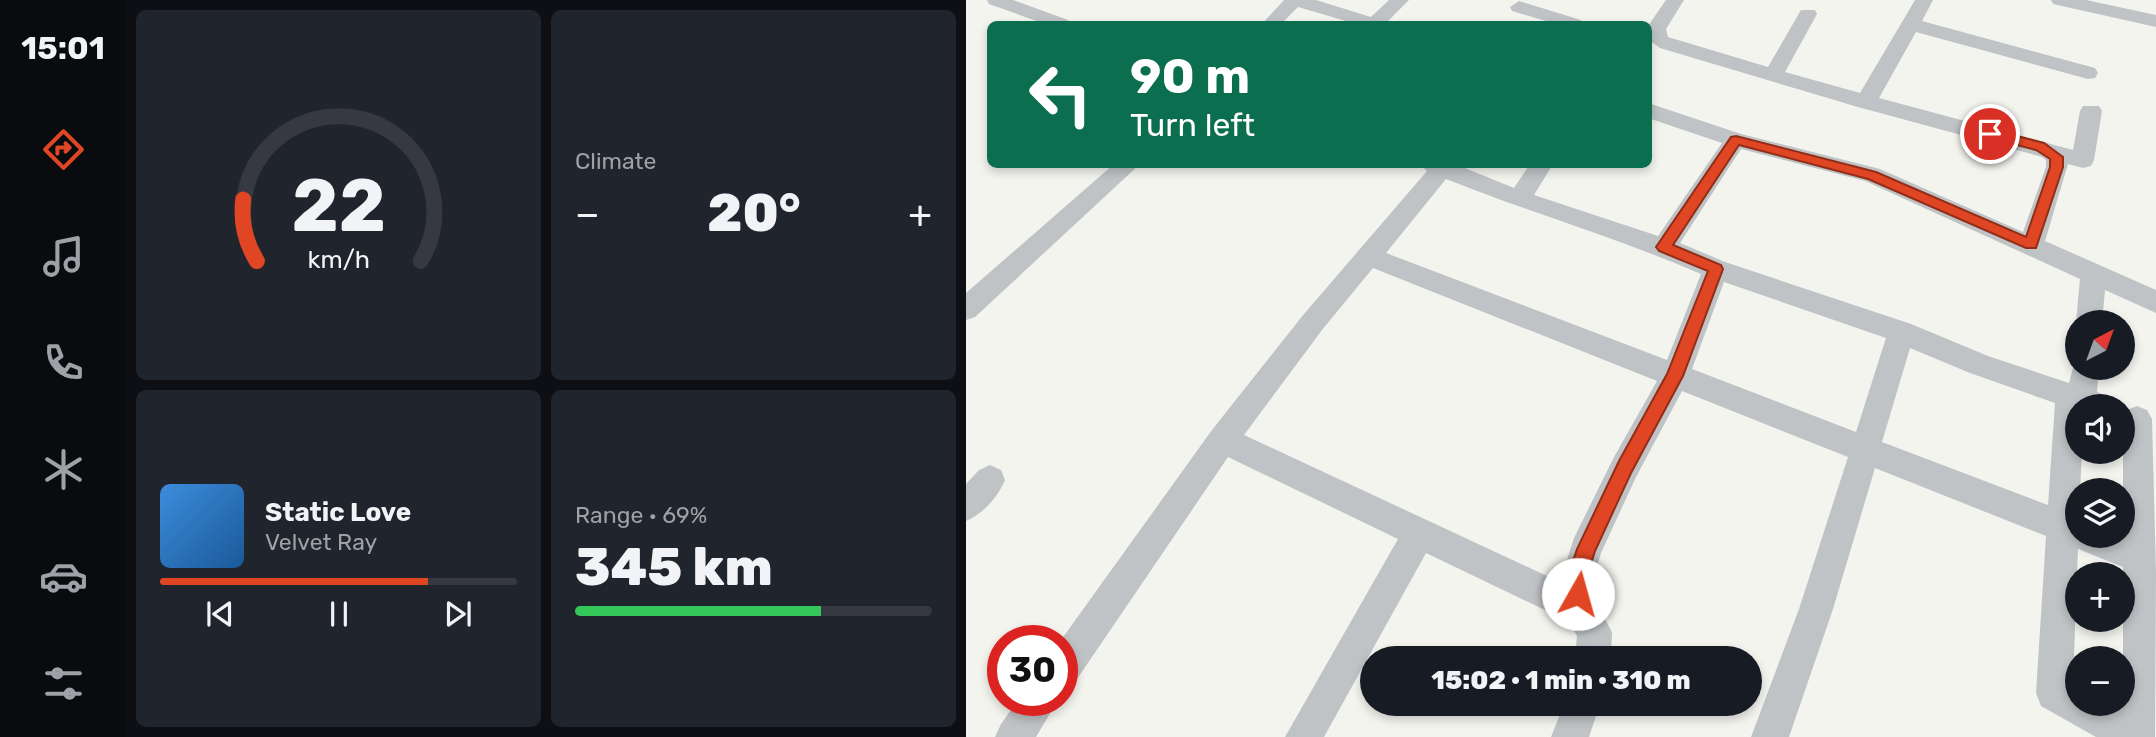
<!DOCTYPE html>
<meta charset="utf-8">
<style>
:root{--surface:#171b24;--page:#20242c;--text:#f1f3f6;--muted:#9ea1a6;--line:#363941;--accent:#e04623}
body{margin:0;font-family:Rubik,sans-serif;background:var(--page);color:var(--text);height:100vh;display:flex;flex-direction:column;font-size:26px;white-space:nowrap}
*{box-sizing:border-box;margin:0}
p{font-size:23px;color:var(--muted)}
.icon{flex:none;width:38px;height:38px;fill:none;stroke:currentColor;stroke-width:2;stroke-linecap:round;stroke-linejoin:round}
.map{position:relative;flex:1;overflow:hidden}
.drawer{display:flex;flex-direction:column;gap:10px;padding:10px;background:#0d0f14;width:840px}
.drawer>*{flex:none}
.hud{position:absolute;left:21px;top:21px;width:665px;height:147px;border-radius:10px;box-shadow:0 4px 10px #0003;background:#0b6e4f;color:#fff;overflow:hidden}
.needle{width:46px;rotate:41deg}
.controls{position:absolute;left:1099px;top:310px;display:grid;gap:14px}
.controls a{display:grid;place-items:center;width:70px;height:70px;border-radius:50%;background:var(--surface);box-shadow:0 4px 10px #0003;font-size:35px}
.speed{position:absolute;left:21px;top:625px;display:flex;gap:14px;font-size:35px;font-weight:700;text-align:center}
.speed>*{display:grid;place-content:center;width:91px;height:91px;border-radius:50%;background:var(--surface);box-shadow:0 4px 10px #0003;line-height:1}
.speed .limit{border:10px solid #d22;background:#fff;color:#111}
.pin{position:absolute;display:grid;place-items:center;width:60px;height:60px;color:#fff;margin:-30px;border:4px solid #fff;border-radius:50%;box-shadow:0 2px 7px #0007}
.me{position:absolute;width:77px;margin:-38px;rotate:7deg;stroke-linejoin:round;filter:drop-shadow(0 0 5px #0008)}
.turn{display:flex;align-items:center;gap:24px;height:147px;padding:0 28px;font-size:32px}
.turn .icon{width:91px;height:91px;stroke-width:2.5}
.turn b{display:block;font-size:49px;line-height:60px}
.big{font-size:52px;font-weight:800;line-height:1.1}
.drawer .tile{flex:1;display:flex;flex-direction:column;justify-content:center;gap:10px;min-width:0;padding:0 24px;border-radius:10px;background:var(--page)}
.drawer .dial{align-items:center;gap:0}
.dial svg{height:182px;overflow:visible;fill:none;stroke:var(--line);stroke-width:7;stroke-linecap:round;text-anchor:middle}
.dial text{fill:var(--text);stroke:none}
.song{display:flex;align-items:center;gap:21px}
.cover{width:84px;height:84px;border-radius:10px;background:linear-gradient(135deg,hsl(210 70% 55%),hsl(210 70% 35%))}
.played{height:7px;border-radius:4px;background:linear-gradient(90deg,var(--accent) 75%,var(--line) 75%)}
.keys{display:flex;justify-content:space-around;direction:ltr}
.heat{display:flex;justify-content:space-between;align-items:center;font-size:38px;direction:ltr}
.charge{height:10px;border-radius:5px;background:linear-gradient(90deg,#34c759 69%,var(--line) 0)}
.drawer .tiles{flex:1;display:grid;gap:10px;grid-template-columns:repeat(2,1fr)}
.trip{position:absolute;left:394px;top:646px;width:402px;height:70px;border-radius:35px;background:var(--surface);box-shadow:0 4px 10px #0003;font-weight:800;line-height:70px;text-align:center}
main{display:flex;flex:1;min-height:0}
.menu{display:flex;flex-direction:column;width:126px;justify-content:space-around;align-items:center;background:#090b0e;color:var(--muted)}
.menu .icon{width:49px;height:49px}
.menu .selected{color:var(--accent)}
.menu b{font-size:32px;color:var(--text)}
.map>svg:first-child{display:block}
</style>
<main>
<nav class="menu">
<b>15:01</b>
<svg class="icon selected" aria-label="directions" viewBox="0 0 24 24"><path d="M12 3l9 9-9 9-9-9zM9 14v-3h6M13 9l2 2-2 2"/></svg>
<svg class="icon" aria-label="music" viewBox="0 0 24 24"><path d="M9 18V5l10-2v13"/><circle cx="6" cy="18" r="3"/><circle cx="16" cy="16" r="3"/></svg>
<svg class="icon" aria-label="phone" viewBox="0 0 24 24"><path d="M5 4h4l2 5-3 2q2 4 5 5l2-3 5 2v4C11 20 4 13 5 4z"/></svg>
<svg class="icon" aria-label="climate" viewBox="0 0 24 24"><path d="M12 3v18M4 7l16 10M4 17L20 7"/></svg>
<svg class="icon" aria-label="car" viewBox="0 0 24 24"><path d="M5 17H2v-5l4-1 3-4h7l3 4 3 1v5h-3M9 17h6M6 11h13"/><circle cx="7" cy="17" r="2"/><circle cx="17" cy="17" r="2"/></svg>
<svg class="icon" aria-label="filters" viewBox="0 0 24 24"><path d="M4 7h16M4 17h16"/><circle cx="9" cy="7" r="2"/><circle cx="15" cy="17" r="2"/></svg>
</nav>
<section class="drawer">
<div class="tiles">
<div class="tile dial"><svg viewBox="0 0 100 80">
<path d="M14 69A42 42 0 1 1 86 69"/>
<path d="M14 69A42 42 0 0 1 8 42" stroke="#e04623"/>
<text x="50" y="56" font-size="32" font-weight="700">22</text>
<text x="50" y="72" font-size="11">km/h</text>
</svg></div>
<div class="tile"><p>Climate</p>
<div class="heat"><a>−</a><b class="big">20°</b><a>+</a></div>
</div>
<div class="tile">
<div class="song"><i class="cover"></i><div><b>Static Love</b><p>Velvet Ray</p></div></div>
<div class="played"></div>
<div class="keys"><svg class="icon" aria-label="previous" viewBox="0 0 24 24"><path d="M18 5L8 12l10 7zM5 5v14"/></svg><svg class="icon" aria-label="pause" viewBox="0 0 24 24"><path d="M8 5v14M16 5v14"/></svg><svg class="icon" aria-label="next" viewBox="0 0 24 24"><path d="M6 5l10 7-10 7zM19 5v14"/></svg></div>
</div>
<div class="tile"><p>Range · 69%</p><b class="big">345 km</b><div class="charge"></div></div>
</div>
</section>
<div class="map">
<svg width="1190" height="737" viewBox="0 0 1190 737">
<rect width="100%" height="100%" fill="#f4f4ef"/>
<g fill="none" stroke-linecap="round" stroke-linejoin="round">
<path fill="#bfc3c6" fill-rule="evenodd" d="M21,0H47L102,20L105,24H79L23,4Z
M318,0H350L405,17L423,0H443L419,24H390L332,7L315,24H296Z
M700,0H718L700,29L702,37L802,67L835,10H849L851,14L819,72L894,93L949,0H967L956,21L1129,68L1132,73L1129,78L1122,79L950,32L913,98L1107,150L1114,111L1117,106H1133L1136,111L1128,160L1125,166L1117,168L1102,164L1079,241L1190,290V313L1139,290L1136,322H1111V325L1110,322L1114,279L899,181L775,149L714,243L759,262L945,324L1022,356L1103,383L1109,360L1111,359V368H1133L1131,392L1143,397L1147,406H1111V452H1116L1114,490H1111V536H1157V418L1161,410L1171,406L1181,410L1186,419L1190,573L1189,737H1130L1075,706L1070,693L1080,536L909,468L867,609L823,737H785L833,609L882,457L716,391L670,477L635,553L627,579L630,603L646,632L645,658H609L611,636L602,621L460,553L358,737H319L432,539L262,457L109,682L96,687L95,640L246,430L338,314L461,171L454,164H489L548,188L564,164H587L568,195L692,236L756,143L682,118V103L775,134L914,169L1057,232L1080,167V160L1076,157L892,107L694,48L683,40L682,26ZM480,179C565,213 652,238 735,274L701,360L420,253ZM407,268L691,381L648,457L608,538L594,582L278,435L356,330ZM758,282L920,338L890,432L726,369ZM944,348L1004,373L1089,403L1082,505L916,442ZM1112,549L1157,567V704L1154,710L1143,704H1111V686L1107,683Z
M1085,0H1120L1190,15V27L1087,4Z
M553,1L615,20L618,24H590L546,11L544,7Z
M148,164H174L9,317L0,320V293Z
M24,465L35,470L39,480C32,497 17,514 0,521V484L13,470Z
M52,700H92L70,737H29L35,724Z
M598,704H634L623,737H585Z"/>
</g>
<path fill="#e04623" stroke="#922e17" stroke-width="2" d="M1024,129L1078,143L1097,157V167L1070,248H1060L902,179L773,145L707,245L755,265L757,269L717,376L665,473L629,551L620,579L622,594L619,601L612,603L606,601L601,579L611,549L653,461L701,374L742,271L693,251L690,247L765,137L770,136L910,172L1060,237L1084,167V159L1070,150L1020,137V131Z"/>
</svg>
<div class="controls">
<a><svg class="needle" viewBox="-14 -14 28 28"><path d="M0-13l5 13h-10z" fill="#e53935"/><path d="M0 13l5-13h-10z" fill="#9ea1a6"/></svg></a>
<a><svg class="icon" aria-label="sound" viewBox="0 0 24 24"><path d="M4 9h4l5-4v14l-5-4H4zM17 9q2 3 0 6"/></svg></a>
<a><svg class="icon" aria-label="layers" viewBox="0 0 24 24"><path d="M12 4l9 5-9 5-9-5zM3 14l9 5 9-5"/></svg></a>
<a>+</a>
<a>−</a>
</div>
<div class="speed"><div class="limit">30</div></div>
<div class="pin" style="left:1024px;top:134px;background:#d93025"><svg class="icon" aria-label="arrive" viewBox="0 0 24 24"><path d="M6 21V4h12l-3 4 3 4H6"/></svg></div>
<svg class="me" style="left:612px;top:594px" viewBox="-20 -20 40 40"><circle r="19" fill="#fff"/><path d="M0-13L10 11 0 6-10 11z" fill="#e04623"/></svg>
<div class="trip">15:02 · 1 min · 310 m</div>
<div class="hud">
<div class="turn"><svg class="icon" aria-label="left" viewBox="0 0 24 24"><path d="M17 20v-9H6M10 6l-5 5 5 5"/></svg><div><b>90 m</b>Turn left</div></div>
</div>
</div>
</main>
